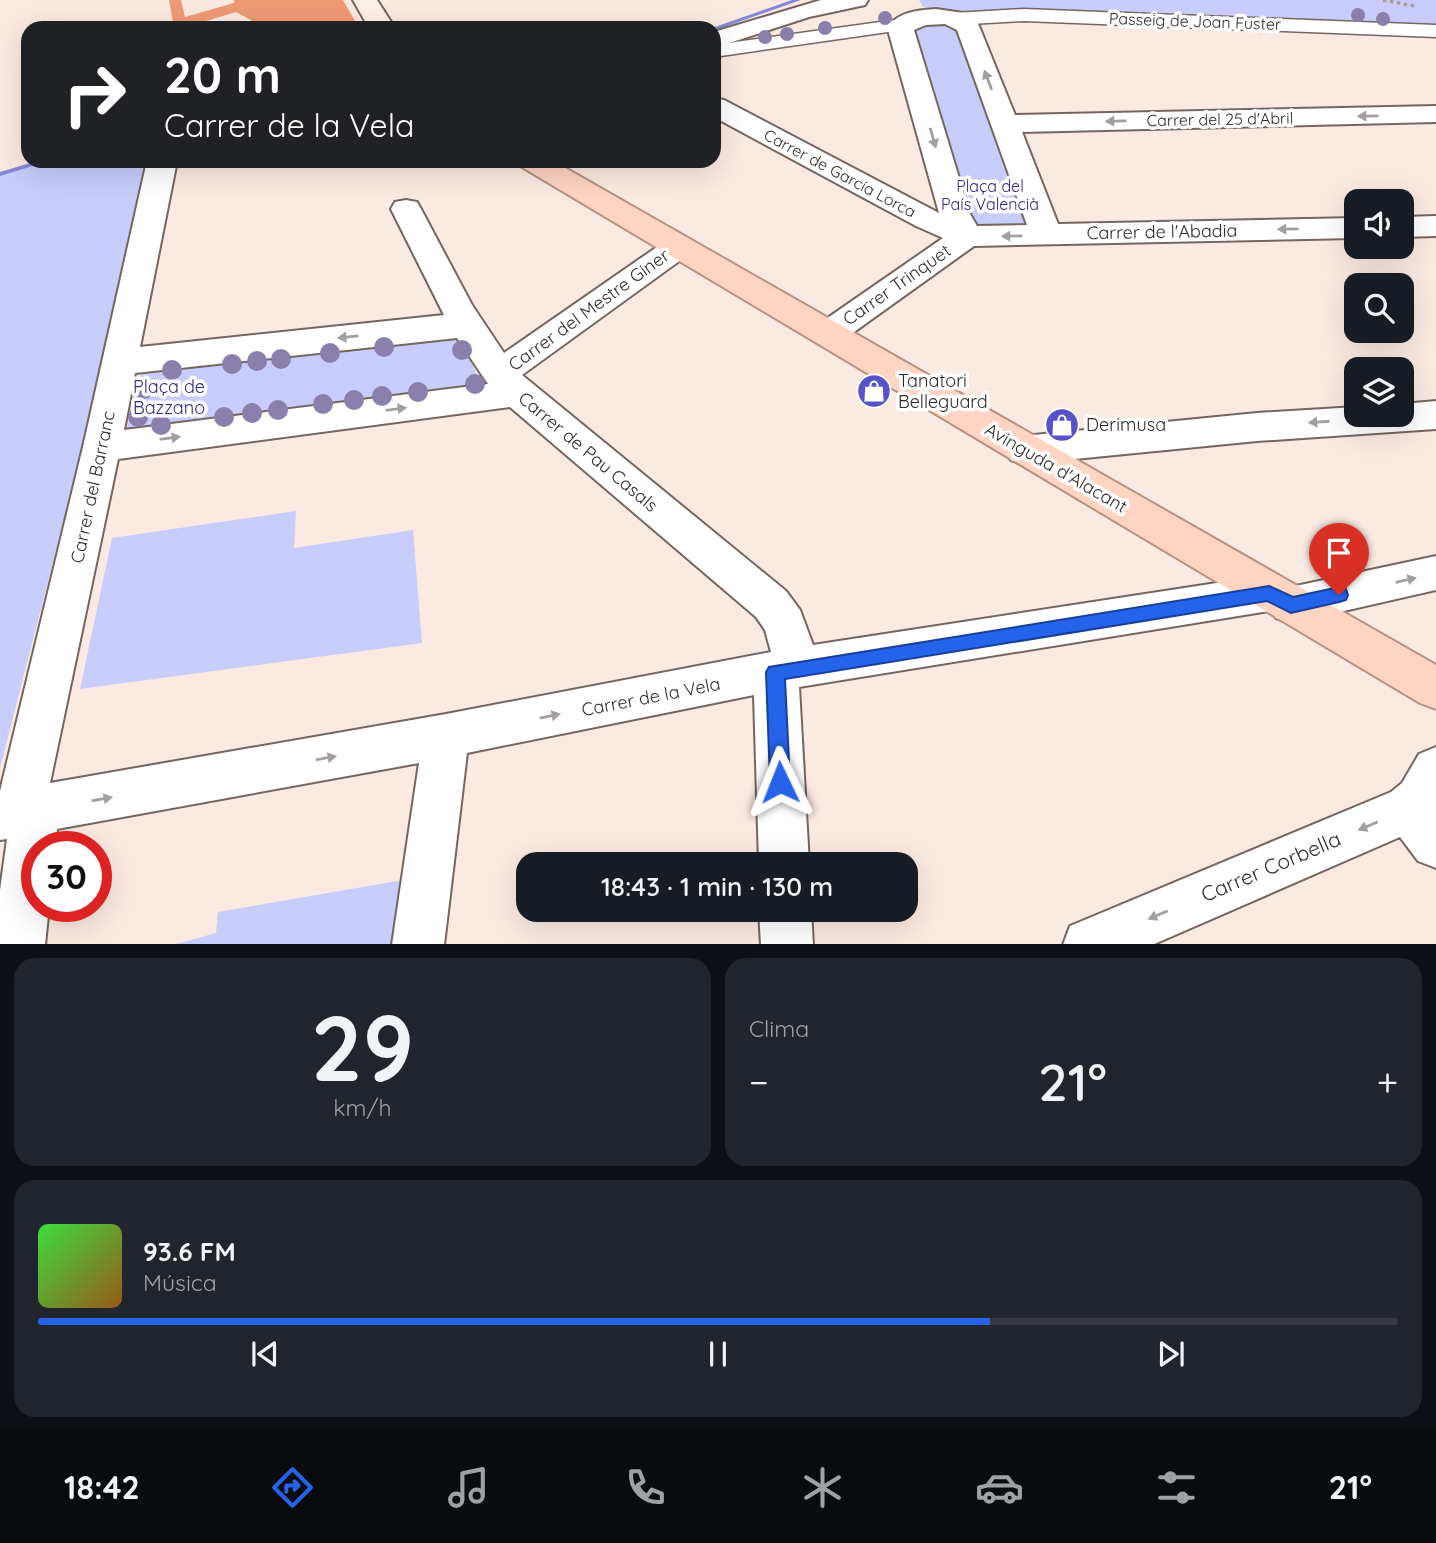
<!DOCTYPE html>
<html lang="es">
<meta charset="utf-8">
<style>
:root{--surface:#171b24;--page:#20242c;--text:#f1f3f6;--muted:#9ea1a6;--line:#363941;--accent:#2563eb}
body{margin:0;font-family:Quicksand,sans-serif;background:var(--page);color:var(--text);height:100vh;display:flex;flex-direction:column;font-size:26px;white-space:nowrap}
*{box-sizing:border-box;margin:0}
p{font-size:23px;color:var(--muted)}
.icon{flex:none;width:38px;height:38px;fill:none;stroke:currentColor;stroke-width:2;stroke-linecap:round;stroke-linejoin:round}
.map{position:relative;height:944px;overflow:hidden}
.panel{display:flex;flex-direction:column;gap:14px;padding:14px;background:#0d0f14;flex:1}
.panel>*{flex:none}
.top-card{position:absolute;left:21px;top:21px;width:700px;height:147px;border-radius:21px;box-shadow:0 7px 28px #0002;background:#202124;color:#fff;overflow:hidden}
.buttons{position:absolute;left:1344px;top:189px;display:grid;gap:14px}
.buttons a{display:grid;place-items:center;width:70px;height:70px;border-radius:14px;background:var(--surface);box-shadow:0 7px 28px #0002;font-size:35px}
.speed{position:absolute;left:21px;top:831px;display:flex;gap:14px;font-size:35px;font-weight:700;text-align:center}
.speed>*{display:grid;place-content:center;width:91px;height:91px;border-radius:50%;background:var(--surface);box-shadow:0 7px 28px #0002;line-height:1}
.speed .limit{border:10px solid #d22;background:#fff;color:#111}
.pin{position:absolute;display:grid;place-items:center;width:60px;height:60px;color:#fff;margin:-72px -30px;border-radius:50% 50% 50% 0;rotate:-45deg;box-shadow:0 0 7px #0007}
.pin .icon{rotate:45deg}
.me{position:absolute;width:77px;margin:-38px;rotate:358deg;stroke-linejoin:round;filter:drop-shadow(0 0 5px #0008)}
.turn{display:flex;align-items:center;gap:24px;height:147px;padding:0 28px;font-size:32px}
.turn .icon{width:91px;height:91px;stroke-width:2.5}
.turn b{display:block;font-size:49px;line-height:60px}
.big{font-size:52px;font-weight:600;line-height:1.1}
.panel .card{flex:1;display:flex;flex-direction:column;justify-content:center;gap:10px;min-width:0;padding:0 24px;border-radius:21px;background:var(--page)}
.panel .dial{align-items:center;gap:0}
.dial b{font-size:91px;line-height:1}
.song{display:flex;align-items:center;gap:21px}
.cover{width:84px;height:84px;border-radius:10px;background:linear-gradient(135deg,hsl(120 70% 55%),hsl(30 70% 35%))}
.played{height:7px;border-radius:4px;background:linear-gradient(90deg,var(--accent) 70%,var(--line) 70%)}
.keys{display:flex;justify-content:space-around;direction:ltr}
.heat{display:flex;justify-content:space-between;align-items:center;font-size:38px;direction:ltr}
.panel .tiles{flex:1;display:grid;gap:14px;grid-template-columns:1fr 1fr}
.card:last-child{grid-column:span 2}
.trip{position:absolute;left:516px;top:852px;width:402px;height:70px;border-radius:21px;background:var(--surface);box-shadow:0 7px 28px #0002;font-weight:600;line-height:70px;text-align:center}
.tab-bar{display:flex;height:112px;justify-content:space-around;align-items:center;background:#090b0e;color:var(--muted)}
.tab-bar .icon{width:49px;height:49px}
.tab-bar .selected{color:var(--accent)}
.tab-bar b{font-size:32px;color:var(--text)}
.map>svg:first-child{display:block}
</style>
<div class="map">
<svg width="1436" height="945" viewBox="0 0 1436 945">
<rect width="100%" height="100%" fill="#fbeae2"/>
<path fill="#c8cdfb" d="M919,0H1436V28L1002,10L941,12L923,7Z
M932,21L958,27L1027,222L1022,226L977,227L970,223L910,26Z
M48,161H156L0,768V175Z
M450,334L462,341L482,386L132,433L127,430L136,381L144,371Z
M296,511L294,548L413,530L422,643L80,689L112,538Z
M409,879L398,944L172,945L216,933L218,912Z"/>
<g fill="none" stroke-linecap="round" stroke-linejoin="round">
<path fill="#8489d6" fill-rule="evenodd" d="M792,0H801L716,30L714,31V28H712Z
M37,161H49L0,176V172Z"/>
</g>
<path fill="#ee9a74" d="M169,0H181L185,17L234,3V0H343L359,28H304L303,25L265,28L236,12L183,28H174Z"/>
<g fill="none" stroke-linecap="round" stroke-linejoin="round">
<g stroke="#74655f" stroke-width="3">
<path id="pedestrian" d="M1024,9L1436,25V37L1024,21L953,25L943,19L953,13Z
M902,19L912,25L909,29L714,57V45Z"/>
</g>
<g stroke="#74655f" stroke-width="4">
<path id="minor" d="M821,0H868L865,5L809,17L714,48V32Z
M936,9L963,13L977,21L1015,115L1436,106V122L1022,132L1058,224L1356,218V238L974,246L840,342L828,346L816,342L811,334L816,326L943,238L916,226L714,117V98L724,100L939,213L888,30C894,12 919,10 936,9ZM945,24L957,30L1027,225L977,226L970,214L914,30L926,25Z
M147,161H177L140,347L444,315L391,209L395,202L406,200L417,202L421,209L472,305L504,353L667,240L678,237L689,240L694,247L689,254L522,375L786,591L800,610L813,645L1269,575L1284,580L1290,593L1284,606L1269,611L799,687L809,864H759L754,695L467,753L444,945H392L419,763L57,829L56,847H37V906H49L45,945H0V890L7,839L0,840V791L83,447ZM457,338L488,384L124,430L135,373ZM510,407L756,617L765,630L771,652L446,714L50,783L118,459Z
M1436,216V236L1402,237V217Z
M1436,401V429L1257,441L1024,464L1011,460L1005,450L1011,440L1024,436L1257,413L1356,407V415H1402V404Z
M1436,747V868L1418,861L1400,837L1152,945H1063L1070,926L1391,792L1402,783L1419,754Z
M759,910H811L813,945H761Z"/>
</g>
<g stroke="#74655f" stroke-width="4">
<path id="tertiary" d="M1436,556V590L1291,623L1276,618L1270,605L1276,592L1291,587Z"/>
</g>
<g stroke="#74655f" stroke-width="4">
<path id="secondary" d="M353,0H377L395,28H369Z"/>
</g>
<g stroke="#b59281" stroke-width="4">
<path id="trunk" d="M517,161H553L1436,665V709L1420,703L522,167Z"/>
</g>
<path stroke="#ab9f99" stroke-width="3.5" stroke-dasharray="3.5 3.5" stroke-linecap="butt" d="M1383,0L1414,6"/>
<use href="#pedestrian" fill="#fff" fill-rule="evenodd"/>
<use href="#minor" fill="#fff" fill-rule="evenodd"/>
<use href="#tertiary" fill="#fff" fill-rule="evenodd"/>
<use href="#secondary" fill="#feefe8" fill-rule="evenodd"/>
<use href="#trunk" fill="#fed4c2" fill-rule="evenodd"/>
</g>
<g fill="#8b7fac">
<circle cx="1358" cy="15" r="7"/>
<circle cx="885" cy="18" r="7"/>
<circle cx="1383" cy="19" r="7"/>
<circle cx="825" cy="28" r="7"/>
<circle cx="787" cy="34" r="7"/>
<circle cx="765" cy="37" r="7"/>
<circle cx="384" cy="347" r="10"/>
<circle cx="462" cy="350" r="10"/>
<circle cx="330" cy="353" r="10"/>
<circle cx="281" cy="359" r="10"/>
<circle cx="257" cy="361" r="10"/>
<circle cx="232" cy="364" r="10"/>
<circle cx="172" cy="370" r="10"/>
<circle cx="475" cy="384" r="10"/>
<circle cx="144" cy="389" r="10"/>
<circle cx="418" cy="392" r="10"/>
<circle cx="382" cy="396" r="10"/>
<circle cx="354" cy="400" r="10"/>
<circle cx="323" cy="404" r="10"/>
<circle cx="278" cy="410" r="10"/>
<circle cx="252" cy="413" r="10"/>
<circle cx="138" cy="417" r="10"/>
<circle cx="224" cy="417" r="10"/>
<circle cx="161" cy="425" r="10"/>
</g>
<defs><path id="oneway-solid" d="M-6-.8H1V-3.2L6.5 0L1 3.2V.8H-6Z" transform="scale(1.75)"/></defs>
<g fill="#a29f9e">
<use href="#oneway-solid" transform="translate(988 80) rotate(-111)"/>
<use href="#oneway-solid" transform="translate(1368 116) rotate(179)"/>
<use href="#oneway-solid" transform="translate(1116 121) rotate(179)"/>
<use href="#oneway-solid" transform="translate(933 138) rotate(74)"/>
<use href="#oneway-solid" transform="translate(1288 229) rotate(179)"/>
<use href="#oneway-solid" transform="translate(1012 236) rotate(179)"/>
<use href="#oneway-solid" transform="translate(348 337) rotate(174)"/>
<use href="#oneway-solid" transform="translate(396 409) rotate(-7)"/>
<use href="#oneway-solid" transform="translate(1319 422) rotate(176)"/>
<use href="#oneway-solid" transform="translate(170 438) rotate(-7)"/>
<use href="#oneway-solid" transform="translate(1406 580) rotate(-13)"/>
<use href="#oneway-solid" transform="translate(550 716) rotate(-11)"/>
<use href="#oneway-solid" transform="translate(326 758) rotate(-10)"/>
<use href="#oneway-solid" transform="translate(102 799) rotate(-10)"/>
<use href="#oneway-solid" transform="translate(1368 826) rotate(157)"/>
<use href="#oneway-solid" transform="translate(1158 915) rotate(157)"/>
</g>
<path fill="#2563eb" stroke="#184099" stroke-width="2" d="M1269,586L1293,597L1339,587L1346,589L1348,595L1346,600L1339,602L1291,613L1267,601L785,679L790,782L787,789L780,792L773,789L770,782L766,672L769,667Z"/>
<defs>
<g id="shop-disc" transform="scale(1.75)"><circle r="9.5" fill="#5852ca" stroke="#fff"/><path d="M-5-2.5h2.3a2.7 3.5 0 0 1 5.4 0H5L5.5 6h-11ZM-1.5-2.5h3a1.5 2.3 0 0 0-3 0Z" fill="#fff"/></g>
</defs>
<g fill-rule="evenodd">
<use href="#shop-disc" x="874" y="391"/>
<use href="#shop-disc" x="1062" y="425"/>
</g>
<g text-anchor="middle" stroke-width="7" stroke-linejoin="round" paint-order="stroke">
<g font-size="16" fill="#302a27" stroke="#fff">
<text transform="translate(1195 21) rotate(2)" y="6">Passeig de Joan Fuster</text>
<text transform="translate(1220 119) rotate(-1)" y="6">Carrer del 25 d'Abril</text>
<text transform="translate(840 173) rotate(28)" y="6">Carrer de García Lorca</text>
</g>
<g font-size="16" fill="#302780" stroke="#fff">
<text x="990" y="192">Plaça del<tspan x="990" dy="18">País Valencià</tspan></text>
</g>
<g font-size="18" fill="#302a27" stroke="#fff">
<text transform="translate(1162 232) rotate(-1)" y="6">Carrer de l'Abadia</text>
<text transform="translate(897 285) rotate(-35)" y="6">Carrer Trinquet</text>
<text transform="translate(589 310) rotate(-36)" y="6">Carrer del Mestre Giner</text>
<text transform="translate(588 452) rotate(40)" y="6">Carrer de Pau Casals</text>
<text transform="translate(1056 468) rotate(30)" y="6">Avinguda d'Alacant</text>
<text transform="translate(93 487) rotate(-78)" y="6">Carrer del Barranc</text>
<text transform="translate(651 697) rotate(-11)" y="6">Carrer de la Vela</text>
</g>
<g font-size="18" fill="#302a27" stroke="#fff" text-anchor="start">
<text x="898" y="387">Tanatori<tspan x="898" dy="21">Belleguard</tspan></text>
<text x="1086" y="431">Derimusa</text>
</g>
<g font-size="18" fill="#302780" stroke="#fff">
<text x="169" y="393">Plaça de<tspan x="169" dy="21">Bazzano</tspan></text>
</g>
<g font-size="21" fill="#302a27" stroke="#fff">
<text transform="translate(1271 867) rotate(-23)" y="7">Carrer Corbella</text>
</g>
</g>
</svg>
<div class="buttons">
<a><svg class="icon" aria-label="sound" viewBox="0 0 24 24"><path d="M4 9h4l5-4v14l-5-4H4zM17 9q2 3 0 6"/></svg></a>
<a><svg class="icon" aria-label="search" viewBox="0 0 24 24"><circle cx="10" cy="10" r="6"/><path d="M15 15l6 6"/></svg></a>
<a><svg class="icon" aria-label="layers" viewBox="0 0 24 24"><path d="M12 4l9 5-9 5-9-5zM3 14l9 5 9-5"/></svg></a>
</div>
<div class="speed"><div class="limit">30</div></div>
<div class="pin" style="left:1339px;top:595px;background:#d93025"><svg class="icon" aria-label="arrive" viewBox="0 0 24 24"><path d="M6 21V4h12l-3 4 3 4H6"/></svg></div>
<svg class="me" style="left:780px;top:782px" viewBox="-20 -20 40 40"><path d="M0-17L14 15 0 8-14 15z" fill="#2563eb" stroke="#fff" stroke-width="4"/></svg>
<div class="trip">18:43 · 1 min · 130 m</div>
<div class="top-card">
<div class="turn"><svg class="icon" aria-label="right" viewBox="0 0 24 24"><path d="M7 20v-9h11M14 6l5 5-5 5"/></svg><div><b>20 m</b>Carrer de la Vela</div></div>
</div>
</div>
<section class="panel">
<div class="tiles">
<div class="card dial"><b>29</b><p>km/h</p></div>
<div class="card"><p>Clima</p>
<div class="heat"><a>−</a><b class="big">21°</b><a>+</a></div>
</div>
<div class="card">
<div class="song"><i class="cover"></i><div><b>93.6 FM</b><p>Música</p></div></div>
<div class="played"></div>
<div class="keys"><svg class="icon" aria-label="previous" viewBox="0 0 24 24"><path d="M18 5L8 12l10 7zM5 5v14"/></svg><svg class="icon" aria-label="pause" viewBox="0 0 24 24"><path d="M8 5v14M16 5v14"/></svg><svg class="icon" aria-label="next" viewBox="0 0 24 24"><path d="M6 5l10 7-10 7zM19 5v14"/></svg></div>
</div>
</div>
</section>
<nav class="tab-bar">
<b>18:42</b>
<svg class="icon selected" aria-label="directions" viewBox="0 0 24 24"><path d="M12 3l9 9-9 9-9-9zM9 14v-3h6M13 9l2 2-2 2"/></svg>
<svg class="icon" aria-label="music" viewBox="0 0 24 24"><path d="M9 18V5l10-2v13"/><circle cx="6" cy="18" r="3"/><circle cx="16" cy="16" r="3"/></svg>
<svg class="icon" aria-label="phone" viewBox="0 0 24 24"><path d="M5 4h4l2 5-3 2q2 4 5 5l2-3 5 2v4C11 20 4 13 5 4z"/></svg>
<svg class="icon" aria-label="climate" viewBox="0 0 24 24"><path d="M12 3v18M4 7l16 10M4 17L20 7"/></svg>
<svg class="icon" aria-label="car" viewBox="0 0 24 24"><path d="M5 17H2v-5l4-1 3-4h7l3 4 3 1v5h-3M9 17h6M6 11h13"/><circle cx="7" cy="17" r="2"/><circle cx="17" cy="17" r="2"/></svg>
<svg class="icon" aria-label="filters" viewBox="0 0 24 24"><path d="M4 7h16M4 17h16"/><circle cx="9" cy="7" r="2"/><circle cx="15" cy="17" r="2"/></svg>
<b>21°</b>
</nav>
